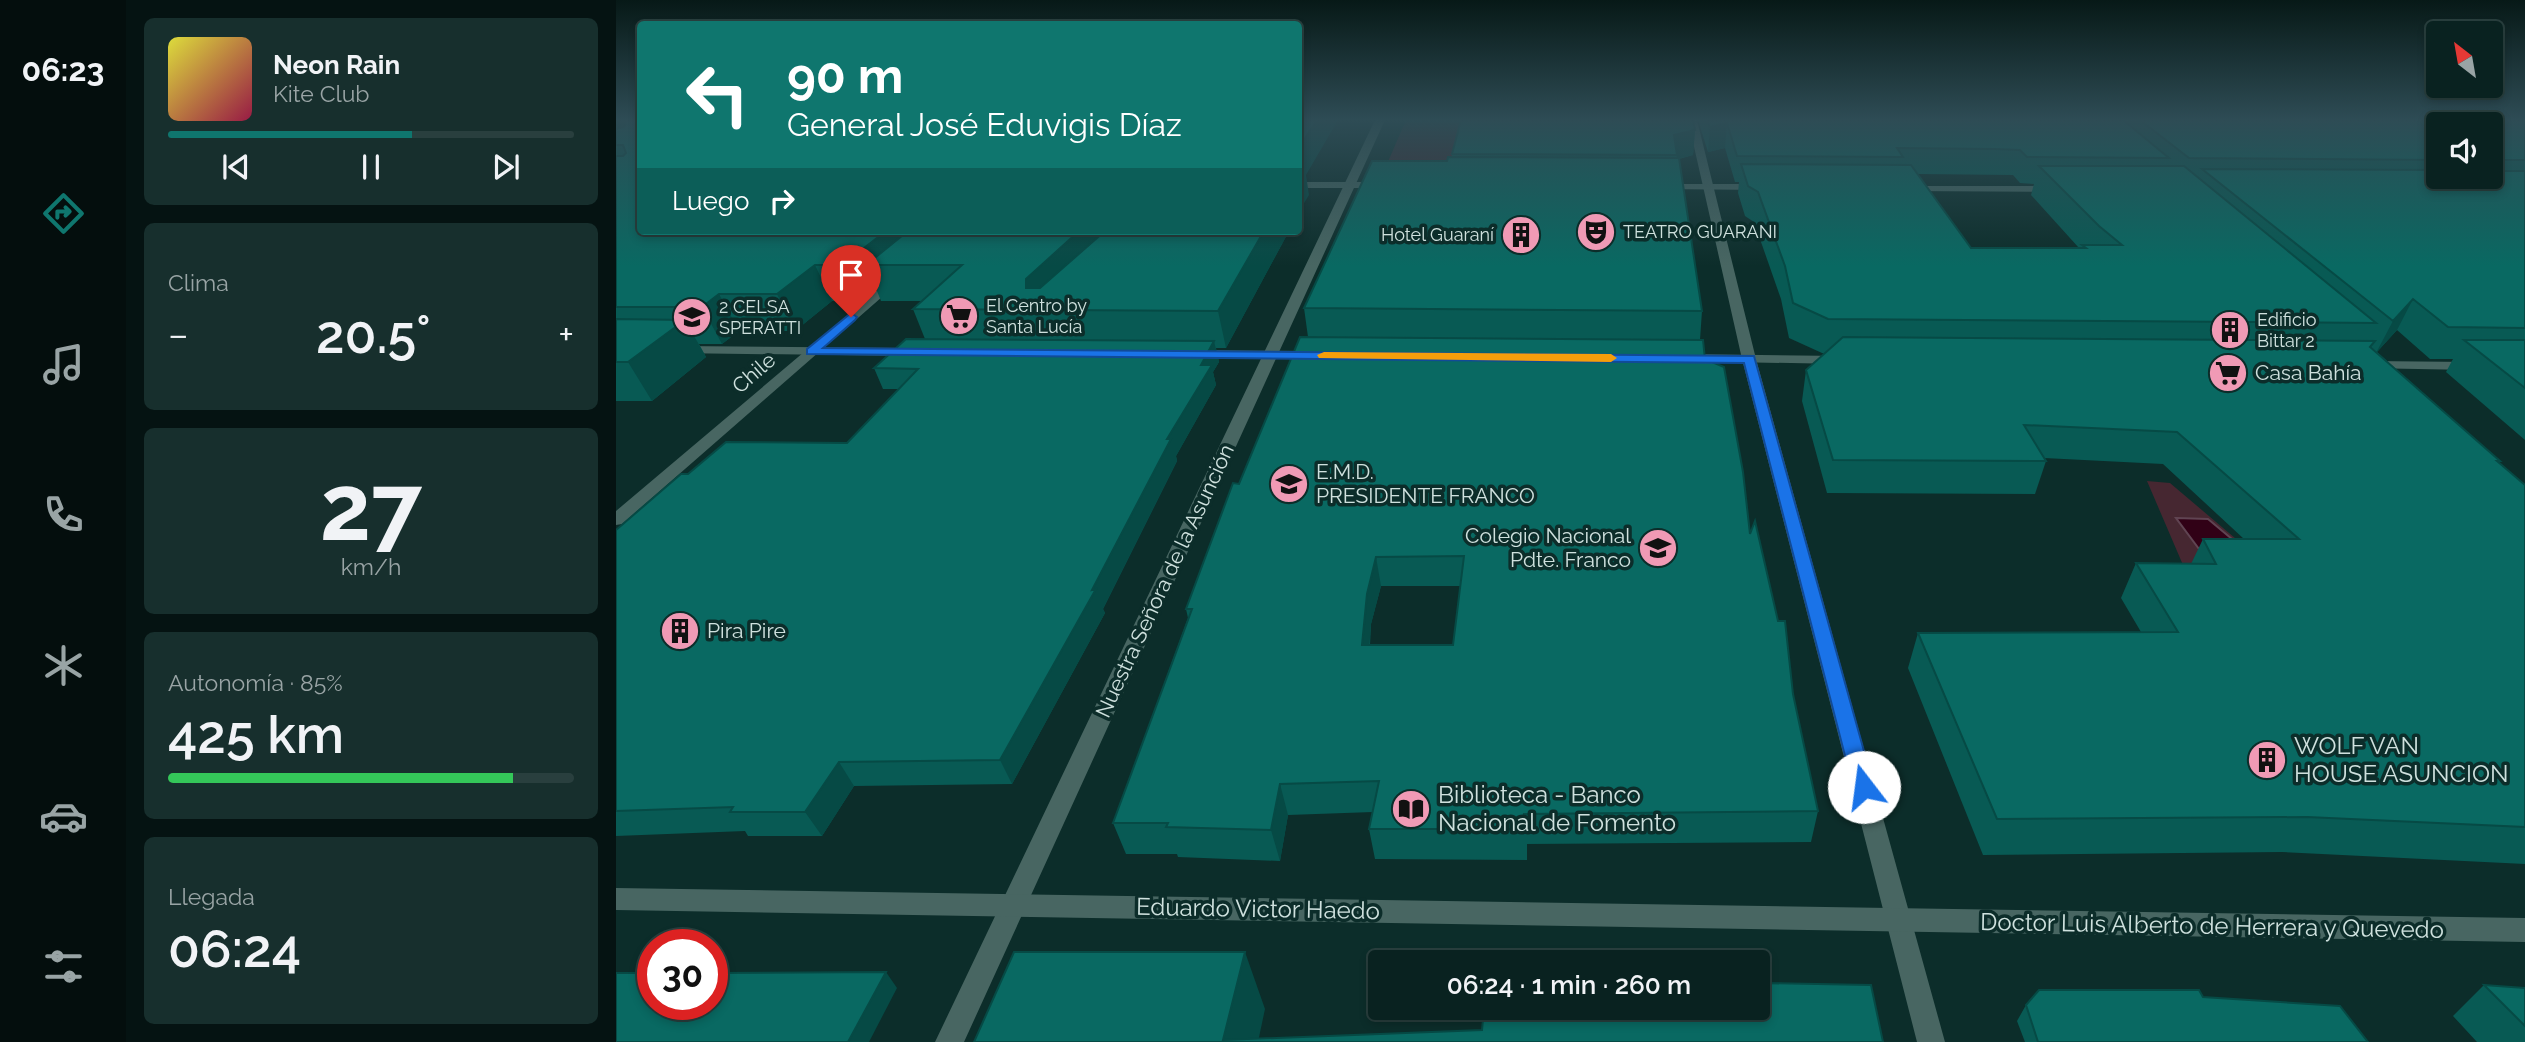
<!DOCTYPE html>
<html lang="es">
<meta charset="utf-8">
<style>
:root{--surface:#092220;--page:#172f2d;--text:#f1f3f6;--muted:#99a4a5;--line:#293f3e;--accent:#0f766e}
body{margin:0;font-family:Raleway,sans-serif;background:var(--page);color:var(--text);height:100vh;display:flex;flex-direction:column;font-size:26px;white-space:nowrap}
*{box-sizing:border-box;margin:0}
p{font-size:23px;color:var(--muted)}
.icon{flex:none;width:38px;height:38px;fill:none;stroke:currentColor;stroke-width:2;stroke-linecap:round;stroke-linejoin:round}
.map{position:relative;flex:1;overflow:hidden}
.details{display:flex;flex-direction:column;gap:18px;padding:18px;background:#051312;width:490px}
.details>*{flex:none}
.banner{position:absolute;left:21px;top:21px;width:665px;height:214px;border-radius:7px;box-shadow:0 4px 10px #0003,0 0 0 2px var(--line);background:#0f766e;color:#fff;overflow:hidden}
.needle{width:46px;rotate:329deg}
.controls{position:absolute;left:1810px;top:21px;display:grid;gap:14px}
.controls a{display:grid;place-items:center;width:77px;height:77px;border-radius:7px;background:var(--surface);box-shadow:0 4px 10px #0003,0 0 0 2px var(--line);font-size:35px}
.speed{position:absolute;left:21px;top:929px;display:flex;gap:14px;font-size:35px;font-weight:700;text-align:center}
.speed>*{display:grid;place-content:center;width:91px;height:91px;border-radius:50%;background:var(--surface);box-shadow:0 4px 10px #0003,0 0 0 2px var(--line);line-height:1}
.speed .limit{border:10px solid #d22;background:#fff;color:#111}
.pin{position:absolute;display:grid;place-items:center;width:60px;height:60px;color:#fff;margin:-72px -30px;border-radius:50% 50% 50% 0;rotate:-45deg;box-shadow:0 0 7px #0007}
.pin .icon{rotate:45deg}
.me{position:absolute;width:77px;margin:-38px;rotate:345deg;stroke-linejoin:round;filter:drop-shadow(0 0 5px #0008)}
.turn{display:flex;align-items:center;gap:24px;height:147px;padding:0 35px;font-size:32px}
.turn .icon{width:91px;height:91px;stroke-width:2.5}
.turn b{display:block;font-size:49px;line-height:60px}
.then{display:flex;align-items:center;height:66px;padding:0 35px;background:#0003;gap:14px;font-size:26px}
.big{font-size:52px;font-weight:600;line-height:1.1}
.details .tile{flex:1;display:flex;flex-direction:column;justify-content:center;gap:10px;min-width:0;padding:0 24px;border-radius:10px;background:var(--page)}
.details .dial{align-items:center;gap:0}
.dial b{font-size:91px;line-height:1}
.song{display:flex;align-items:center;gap:21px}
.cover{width:84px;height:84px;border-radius:10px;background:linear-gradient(135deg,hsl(60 70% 55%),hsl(340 70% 35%))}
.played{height:7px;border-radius:4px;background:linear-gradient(90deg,var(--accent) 60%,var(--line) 60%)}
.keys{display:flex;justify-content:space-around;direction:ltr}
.heat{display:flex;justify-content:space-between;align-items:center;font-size:38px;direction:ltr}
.charge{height:10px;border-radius:5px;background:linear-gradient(90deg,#34c759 85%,var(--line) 0)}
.trip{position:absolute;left:752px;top:950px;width:402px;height:70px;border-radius:7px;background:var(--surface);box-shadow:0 4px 10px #0003,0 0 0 2px var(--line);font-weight:600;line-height:70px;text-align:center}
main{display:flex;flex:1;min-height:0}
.dock{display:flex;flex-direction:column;width:126px;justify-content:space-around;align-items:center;background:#040e0d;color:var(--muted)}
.dock .icon{width:49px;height:49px}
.dock .on{color:var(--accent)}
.dock b{font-size:32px;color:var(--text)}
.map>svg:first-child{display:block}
</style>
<main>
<nav class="dock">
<b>06:23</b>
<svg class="icon on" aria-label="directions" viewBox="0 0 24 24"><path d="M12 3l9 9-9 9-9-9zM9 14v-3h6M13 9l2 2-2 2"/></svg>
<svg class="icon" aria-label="music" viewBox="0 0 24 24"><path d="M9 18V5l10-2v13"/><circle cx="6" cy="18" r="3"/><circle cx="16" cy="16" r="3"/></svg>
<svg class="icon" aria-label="phone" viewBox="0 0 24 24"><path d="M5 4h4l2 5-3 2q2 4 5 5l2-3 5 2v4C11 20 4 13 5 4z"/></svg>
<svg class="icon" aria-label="climate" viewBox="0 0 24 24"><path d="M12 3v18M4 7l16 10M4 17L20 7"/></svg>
<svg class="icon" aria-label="car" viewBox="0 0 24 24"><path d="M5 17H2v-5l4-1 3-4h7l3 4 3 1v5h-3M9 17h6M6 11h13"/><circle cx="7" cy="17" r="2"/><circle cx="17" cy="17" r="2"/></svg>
<svg class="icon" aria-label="filters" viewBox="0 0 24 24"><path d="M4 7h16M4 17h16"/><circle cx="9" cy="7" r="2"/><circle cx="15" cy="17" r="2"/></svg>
</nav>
<section class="details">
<div class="tile">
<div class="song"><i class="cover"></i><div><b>Neon Rain</b><p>Kite Club</p></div></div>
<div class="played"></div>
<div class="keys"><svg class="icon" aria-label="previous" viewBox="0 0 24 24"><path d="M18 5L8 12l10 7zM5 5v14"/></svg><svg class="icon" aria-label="pause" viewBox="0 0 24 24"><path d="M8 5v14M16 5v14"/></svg><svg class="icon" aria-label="next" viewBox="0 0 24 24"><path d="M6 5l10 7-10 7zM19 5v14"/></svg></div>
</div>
<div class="tile"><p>Clima</p>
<div class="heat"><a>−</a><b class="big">20.5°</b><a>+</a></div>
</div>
<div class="tile dial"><b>27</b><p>km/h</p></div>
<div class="tile"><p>Autonomía · 85%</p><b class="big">425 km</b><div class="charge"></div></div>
<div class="tile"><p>Llegada</p><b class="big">06:24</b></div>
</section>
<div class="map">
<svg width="1909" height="1042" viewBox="0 0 1909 1042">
<rect width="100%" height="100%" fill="#0c2d2a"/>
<path fill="#462731" d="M790,120H1043L1052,172L768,171Z
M1531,481L1554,483L1659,572H1570Z"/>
<path fill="#310116" stroke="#604452" stroke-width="2" d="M1560,518L1592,519L1641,560L1589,557Z"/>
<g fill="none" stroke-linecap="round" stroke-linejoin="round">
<path fill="#486662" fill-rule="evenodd" d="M759,120H769L348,1042H319Z
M1072,120H1081L1140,359L1329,1042H1301L1126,359Z
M278,276L282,277V283L6,524L0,525V511Z"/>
<path fill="#486662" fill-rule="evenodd" d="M682,182H768L773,185L768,188H682Z
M1041,184H1146L1151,187L1146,190L1045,189L1041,188Z
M1286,186H1440L1445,189L1440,192L1290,191L1285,188Z
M63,346L297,348L304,352L297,356L58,353L56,350Z
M577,350L700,351L707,355L700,359L572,357V351Z
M1067,354L1225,356L1232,360L1225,364L1062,361L1060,358Z
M1753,361L1855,362L1862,366L1855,370L1748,368V362Z
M0,888L1909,918V942L0,910Z"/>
</g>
<path fill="#085a54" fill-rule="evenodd" d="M0,120H24V231H673L610,348H600L603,362L597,372L600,385L560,456L561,461L487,609L489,613L396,784L238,786L206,836H132L129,831L0,836V530L72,474L231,443L283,389H267L258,368L309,339L297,309L306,301H265L259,286L242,301H216L179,331H123L106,344H83L90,357L36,401H0Z
M1082,120H1909V440L1830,372L1837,359H1814L1781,330L1761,352L1884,461L1883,463L1909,485V864L1666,852L1367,855L1292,668L1302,633L1525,632L1505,598L1520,563L1575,564L1587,539H1628L1547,464L1428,458L1430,461L1419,494L1211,493L1186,401L1190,370L1209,354L1206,353L1173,338L1165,299L1138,222L1129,216L1122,193L1123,182H1119L1109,148L1092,152ZM1822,124H1874V177H1822ZM1302,174L1397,175L1404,183L1418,184L1415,195L1463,248H1355Z
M1079,130L1077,155L1063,159L1086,311L1084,340L1177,694L1202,811L1195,842L911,844V860L759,859L753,829L757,812L672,815L664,861L562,857L561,854H510L497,823L572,618L570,609L692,337L688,308L836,157V154ZM765,586H844L837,645H754L755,624Z
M1868,985L1909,988V1042H1861L1837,1016Z
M1587,997L1752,1042H1409L1401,1021L1410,1005Z"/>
<path fill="#064a45" d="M0,120H12L7,145H0Z
M701,120H722L690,175L693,195L682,213V149Z
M1111,123L1109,148L1092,152L1094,127Z
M1079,130L1077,155L1061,159L1058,135Z
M270,231H325L250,265L259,286L242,301L226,265Z
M463,231H513L428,310L410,288V279Z
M648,231H673L610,348L602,311Z
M199,265L216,301L179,331L161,294Z
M103,294L123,331L106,344L86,307Z
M1797,299L1781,330L1760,353L1777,321Z
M69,320L90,357L36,401L12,362Z
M598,341L603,362L597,372L600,385L560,456L561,461L487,609L489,613L396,784L384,760L476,590L551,439L585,365Z
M760,557L765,586L755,624L751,676L746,645L751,594Z
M223,762L238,786L206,836L189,812Z
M664,784L672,815L664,861L655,830Z
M629,952L649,1009L642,1042L607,1040Z
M270,972L281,988L253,1042H232Z"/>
<path fill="#096962" stroke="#064a45" stroke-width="2" fill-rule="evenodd" d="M10,120H24V231H270L226,265H199L161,294H103L86,307H0V156H7L10,153L7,145H0V129L9,126Z
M682,120H701L682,149Z
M845,120H1077L1079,130L1058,135L1061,155L836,154Z
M1091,120H1507L1553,158L1411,157L1404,150L1378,149L1281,148L1287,157L1121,156L1111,123L1094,127Z
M1524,120H1909V160H1874V124H1822V160L1573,158Z
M832,157L1063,158L1086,311L688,308L756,161H831Z
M682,163H688L682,172Z
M1125,164L1295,165L1355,248H1470L1466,245H1506L1483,226L1423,166H1568L1760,323L1212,319L1177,303L1169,266L1142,192L1132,186Z
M1586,169L1822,170V177H1874V171H1909V328L1832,327L1797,299L1777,321Z
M292,231H463L410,279V288H424L489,231H648L602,311L297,309L346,265H250Z
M0,319L69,320L12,362H0Z
M684,337L1087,340L1089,359L1108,367L1127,472L1134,534L1139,521L1162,621H1169L1177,694L1202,811L908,814L910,829H753L763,781L664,784L655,830L550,827L552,823H497L576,609H570L617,483L623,484ZM848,556L837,645H746L751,594L760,557Z
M1227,337L1759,341L1754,347L1884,461H1881L1909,485V827L1691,817L1381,819L1302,633L1562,632L1520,563L1600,564L1587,539H1683L1561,432L1408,425L1430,461L1217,460L1190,370Z
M290,339L598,341L585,365H596L551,439H555L476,590L480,589L384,760L223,762L189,812H114L117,807L0,811V530L65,474H72L110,442L231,443L302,369L258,368Z
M1848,340H1909V388Z
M398,952H629L607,1040L866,1030L868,1008H1143V983L1255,985L1267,1042H358Z
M270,972L232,1042H0V973H37V1004H96V973Z
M1868,985L1909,988V1026Z
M1423,990H1583L1587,997L1724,1006L1752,1042H1422L1410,1005Z"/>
<linearGradient id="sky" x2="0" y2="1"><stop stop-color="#071917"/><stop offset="0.45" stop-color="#2e4c55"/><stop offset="1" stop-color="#2e4c55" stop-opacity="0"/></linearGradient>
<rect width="1909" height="266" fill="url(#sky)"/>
<path fill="#1a73e8" stroke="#114b97" stroke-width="2" d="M235,313L241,317L239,320L207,348L1138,356L1258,787L1255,793L1248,796L1240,793L1237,787L1128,363L191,354V349Z"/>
<path fill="#f59e0b" d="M708,352L995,354L1001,358L995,362L703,358L701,355Z"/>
<defs>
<g id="theatre-disc" transform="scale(2.0125)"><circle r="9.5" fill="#f09ab5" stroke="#0c2d2a"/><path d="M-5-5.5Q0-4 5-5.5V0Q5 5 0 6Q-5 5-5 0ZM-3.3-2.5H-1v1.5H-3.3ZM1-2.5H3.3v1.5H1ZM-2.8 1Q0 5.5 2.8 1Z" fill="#111"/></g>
<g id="building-disc" transform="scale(2.0125)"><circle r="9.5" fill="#f09ab5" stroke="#0c2d2a"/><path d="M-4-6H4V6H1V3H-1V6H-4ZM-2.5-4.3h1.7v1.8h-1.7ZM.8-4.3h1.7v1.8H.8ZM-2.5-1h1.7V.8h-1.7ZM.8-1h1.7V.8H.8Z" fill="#111"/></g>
<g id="supermarket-disc" transform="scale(2.0125)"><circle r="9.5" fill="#f09ab5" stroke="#0c2d2a"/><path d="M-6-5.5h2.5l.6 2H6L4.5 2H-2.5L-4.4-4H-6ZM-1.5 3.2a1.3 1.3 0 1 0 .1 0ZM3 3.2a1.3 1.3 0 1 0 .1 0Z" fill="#111"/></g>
<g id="school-disc" transform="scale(2.0125)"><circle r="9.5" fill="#f09ab5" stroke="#0c2d2a"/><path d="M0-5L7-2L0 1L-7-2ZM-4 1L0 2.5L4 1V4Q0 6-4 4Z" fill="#111"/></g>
<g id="library-disc" transform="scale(2.0125)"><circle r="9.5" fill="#f09ab5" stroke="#0c2d2a"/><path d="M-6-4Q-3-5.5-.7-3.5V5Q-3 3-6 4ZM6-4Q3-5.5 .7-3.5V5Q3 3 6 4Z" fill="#111"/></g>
</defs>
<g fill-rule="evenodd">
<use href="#theatre-disc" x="980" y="232"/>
<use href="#building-disc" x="905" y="235"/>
<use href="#supermarket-disc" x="343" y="316"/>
<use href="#school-disc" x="76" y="317"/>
<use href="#building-disc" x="1614" y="330"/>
<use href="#supermarket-disc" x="1612" y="373"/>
<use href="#school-disc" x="673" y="484"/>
<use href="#school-disc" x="1042" y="548"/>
<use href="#building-disc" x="64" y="631"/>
<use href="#building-disc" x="1651" y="760"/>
<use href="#library-disc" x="795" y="809"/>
</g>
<g text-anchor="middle" stroke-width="7" stroke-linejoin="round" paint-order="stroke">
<g font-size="18" fill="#cfe1de" stroke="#0c2d2a" text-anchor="start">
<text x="1007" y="238">TEATRO GUARANI</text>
<text x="878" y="241" text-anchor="end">Hotel Guaraní</text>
<text x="370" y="312">El Centro by<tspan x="370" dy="21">Santa Lucía</tspan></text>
<text x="103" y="313">2 CELSA<tspan x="103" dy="21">SPERATTI</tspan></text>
<text x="1641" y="326">Edificio<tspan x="1641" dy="21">Bittar 2</tspan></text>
</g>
<g font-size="21" fill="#cfe1de" stroke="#0c2d2a">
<text transform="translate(138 373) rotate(-41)" y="7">Chile</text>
<text transform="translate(549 581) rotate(-65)" y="7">Nuestra Señora de la Asunción</text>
</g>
<g font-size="21" fill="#cfe1de" stroke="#0c2d2a" text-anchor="start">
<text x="1639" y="380">Casa Bahía</text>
<text x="700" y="479">E.M.D.<tspan x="700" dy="24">PRESIDENTE FRANCO</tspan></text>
<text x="1015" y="543" text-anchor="end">Colegio Nacional<tspan x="1015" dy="24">Pdte. Franco</tspan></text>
<text x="91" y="638">Pira Pire</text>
</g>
<g font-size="24" fill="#cfe1de" stroke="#0c2d2a" text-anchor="start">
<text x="1678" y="754">WOLF VAN<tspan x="1678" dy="28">HOUSE ASUNCION</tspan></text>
<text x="822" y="803">Biblioteca - Banco<tspan x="822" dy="28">Nacional de Fomento</tspan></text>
</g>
<g font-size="24" fill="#cfe1de" stroke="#0c2d2a">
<text transform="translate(642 909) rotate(1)" y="8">Eduardo Victor Haedo</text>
<text transform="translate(1596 926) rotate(1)" y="8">Doctor Luis Alberto de Herrera y Quevedo</text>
</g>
</g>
</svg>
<div class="controls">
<a><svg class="needle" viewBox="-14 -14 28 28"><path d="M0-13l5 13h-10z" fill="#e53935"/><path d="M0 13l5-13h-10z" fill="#99a4a5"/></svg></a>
<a><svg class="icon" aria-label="sound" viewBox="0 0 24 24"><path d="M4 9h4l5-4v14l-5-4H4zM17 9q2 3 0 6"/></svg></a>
</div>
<div class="speed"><div class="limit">30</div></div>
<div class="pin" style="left:235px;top:317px;background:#d93025"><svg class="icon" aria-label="arrive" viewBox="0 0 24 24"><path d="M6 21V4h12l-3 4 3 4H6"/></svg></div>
<svg class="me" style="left:1248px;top:787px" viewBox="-20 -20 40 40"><circle r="19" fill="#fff"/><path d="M0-13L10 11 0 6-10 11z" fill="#1a73e8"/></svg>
<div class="trip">06:24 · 1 min · 260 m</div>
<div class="banner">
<div class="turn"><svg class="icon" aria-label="left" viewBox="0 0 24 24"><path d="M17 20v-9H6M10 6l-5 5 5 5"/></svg><div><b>90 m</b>General José Eduvigis Díaz</div></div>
<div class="then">Luego<svg class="icon" aria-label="right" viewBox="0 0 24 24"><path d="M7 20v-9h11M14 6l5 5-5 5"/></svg></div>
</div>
</div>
</main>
